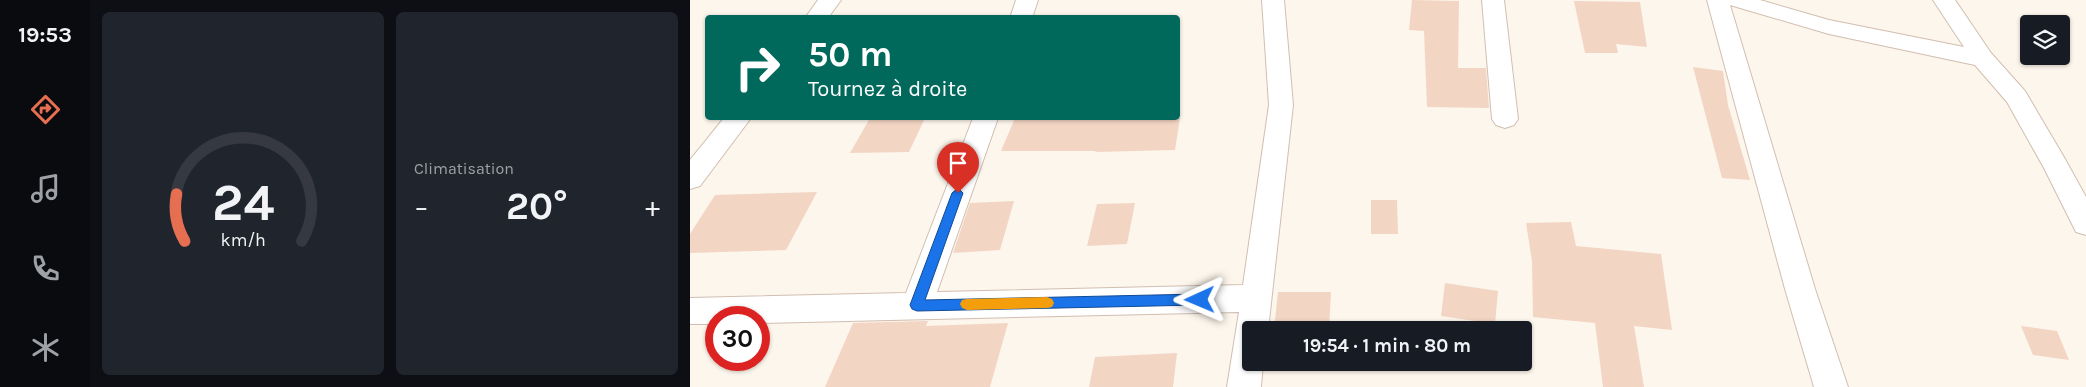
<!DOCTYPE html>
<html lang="fr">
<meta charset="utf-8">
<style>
:root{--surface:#171b24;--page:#20242c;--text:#f1f3f6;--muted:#9ea1a6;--line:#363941;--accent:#e76f51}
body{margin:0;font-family:Karla,sans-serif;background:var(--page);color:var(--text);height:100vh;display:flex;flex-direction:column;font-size:19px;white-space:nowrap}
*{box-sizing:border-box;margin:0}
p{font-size:16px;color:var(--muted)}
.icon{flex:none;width:28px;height:28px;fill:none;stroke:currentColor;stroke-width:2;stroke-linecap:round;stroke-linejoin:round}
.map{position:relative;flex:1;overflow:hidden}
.panel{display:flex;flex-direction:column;gap:12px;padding:12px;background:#0d0f14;width:600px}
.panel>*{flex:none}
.hud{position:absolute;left:15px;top:15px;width:475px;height:105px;border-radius:5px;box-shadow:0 1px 4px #0004;background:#00695c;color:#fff;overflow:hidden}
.fabs{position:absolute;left:1330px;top:15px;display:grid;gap:10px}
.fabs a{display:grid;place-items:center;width:50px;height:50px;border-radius:5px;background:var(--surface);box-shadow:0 1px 4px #0004;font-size:25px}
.speed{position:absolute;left:15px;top:306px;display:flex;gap:10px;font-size:25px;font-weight:700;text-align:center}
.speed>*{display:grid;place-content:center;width:65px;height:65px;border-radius:50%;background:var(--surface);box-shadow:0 1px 4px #0004;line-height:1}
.speed .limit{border:8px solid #d22;background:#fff;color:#111}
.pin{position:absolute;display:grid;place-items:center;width:42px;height:42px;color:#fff;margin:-51px -21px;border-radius:50% 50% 50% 0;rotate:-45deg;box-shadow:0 0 5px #0007}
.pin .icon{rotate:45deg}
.me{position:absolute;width:55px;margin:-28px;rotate:269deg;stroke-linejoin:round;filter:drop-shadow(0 0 4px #0008)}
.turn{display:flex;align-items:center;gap:18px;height:105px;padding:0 20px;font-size:22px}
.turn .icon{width:65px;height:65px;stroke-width:2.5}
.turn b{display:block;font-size:35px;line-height:42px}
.big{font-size:38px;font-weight:700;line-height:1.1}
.panel .tile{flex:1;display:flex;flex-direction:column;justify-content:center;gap:8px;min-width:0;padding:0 18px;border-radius:8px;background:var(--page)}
.panel .dial{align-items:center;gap:0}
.dial svg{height:130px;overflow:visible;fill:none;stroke:var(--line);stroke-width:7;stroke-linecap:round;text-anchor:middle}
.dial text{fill:var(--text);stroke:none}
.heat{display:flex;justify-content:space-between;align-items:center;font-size:28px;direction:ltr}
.panel .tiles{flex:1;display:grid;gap:12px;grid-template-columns:repeat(2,1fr)}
.trip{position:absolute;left:552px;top:321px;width:290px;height:50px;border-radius:5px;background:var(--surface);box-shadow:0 1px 4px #0004;font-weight:700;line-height:50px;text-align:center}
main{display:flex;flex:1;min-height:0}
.menu{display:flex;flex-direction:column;width:90px;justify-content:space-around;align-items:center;background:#090b0e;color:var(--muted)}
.menu .icon{width:35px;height:35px}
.menu .current{color:var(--accent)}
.menu b{font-size:22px;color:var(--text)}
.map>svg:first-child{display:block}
</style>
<main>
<nav class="menu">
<b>19:53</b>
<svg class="icon current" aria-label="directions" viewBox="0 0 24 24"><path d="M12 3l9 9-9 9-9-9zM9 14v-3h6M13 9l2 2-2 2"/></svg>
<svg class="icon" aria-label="music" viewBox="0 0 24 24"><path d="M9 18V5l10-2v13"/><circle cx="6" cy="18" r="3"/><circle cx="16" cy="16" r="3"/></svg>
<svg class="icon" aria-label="phone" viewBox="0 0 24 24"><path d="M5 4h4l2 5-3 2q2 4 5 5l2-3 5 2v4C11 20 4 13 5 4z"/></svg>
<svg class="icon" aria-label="climate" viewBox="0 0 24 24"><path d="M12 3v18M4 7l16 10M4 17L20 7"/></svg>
</nav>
<section class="panel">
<div class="tiles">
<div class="tile dial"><svg viewBox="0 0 100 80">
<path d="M14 69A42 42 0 1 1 86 69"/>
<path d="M14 69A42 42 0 0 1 9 40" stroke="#e76f51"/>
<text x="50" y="56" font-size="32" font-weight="700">24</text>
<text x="50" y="72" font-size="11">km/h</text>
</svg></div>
<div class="tile"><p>Climatisation</p>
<div class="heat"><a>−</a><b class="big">20°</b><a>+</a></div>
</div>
</div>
</section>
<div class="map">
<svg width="1396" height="387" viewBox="0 0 1396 387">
<rect width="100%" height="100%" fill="#fdf6ec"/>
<path fill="#f3d5c3" d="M722,0L769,1L768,68H796L799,108L737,107L734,31L719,30Z
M884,1L950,2L957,47L926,44L928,53H895Z
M1003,67L1033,71L1038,105L1060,180L1032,178Z
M180,118H235L219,152L160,153Z
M325,118H490L485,150L405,152L406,151H311Z
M127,192L96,250L0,253V234L25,195Z
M681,200H707L708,234H681Z
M324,201L310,250L263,253L280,203Z
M445,203L437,244L397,246L407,204Z
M881,222L886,246L971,254L982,330L944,326L954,387H913L905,323L843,317L842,261L836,223Z
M755,283L808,291L805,324L751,316Z
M588,292H641L639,330H584Z
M238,321L236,326L318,323L300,387H135L163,323Z
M1331,326L1367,331L1379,360L1343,355Z
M487,353L483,387H399L405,357Z"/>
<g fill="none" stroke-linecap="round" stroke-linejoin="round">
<g stroke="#d1beb0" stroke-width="2">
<path id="street" d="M128,0H151L138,18H115Z
M326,0H348L342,18H320Z
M572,0H594L603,105L578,330H561V362H573L571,387H537L549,312L69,323V318H26V324H0V298L216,293L283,118H308L247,292L553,285L579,105Z
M792,0H814L828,119L824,125L815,128L806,125L802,119Z
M1017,0H1070L1139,20L1274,47L1243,0H1265L1301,53L1335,91L1375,159L1396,197V235L1386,232L1354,168L1317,102L1285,65L1139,34L1040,5L1125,289L1158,387H1124L1095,289Z
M34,118H61L10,186L0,189V160Z"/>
</g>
<use href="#street" fill="#fff" fill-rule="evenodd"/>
</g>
<path fill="#1a73e8" stroke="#114b97" d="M268,188L273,193L235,300L510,294L514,296L516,300L514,303L510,305L227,311L222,309L220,305L262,193Z"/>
<path fill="#f59e0b" d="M357,297L362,299L364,303L362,307L357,308L277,310L272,308L270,304L272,300L277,299Z"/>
</svg>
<div class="fabs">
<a><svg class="icon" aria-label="layers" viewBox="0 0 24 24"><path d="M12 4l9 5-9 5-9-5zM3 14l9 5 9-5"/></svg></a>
</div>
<div class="speed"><div class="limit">30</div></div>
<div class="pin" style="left:268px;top:193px;background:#d93025"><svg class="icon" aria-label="arrive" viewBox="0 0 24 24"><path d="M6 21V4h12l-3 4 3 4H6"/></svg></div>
<svg class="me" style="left:510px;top:300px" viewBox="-20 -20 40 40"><path d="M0-17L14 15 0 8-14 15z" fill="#1a73e8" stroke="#fff" stroke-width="4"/></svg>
<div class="trip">19:54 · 1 min · 80 m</div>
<div class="hud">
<div class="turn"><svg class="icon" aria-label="right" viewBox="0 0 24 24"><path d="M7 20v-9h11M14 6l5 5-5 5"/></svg><div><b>50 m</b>Tournez à droite</div></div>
</div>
</div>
</main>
